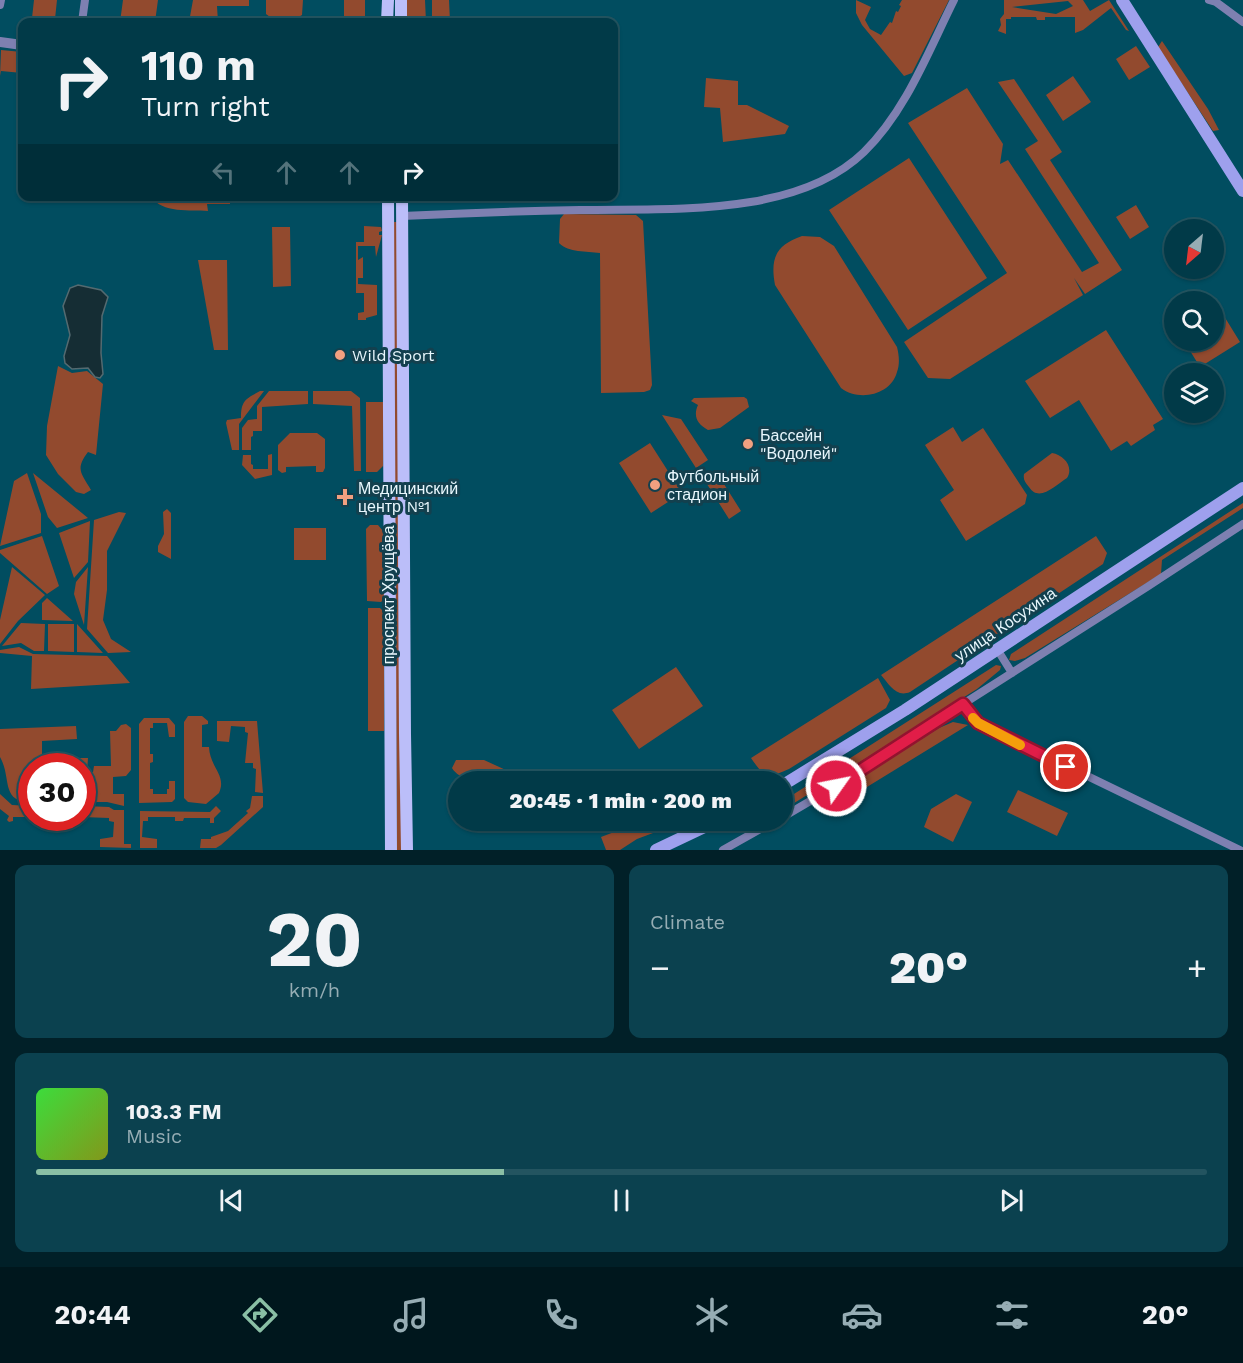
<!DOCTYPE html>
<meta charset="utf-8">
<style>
:root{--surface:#013a48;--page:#0b414f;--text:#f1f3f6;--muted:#96adb4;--line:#235460;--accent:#8abfa5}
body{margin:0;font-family:"Work Sans",sans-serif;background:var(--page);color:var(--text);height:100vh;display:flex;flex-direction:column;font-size:22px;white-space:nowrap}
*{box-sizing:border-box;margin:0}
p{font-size:20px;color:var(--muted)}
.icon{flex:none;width:33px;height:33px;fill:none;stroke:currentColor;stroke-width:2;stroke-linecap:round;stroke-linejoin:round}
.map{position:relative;height:850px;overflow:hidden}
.details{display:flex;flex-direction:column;gap:15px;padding:15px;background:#012028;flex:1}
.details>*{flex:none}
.hud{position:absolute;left:18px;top:18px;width:600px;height:183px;border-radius:12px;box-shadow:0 2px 4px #0004,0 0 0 2px var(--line);background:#013a48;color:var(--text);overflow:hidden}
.needle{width:39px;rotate:208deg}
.fabs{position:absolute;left:1164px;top:219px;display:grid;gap:12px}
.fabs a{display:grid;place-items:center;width:60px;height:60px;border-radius:50%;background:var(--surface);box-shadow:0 2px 4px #0004,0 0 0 2px var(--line);font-size:30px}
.speed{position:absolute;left:18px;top:753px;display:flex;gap:12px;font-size:30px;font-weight:700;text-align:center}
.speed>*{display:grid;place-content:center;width:78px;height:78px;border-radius:50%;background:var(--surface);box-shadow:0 2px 4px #0004,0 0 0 2px var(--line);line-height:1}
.speed .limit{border:9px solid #d22;background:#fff;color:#111}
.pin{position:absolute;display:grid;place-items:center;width:51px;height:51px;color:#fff;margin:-26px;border:3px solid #fff;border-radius:50%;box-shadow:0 2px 6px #0007}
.me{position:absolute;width:66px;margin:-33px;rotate:57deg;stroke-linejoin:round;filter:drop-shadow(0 0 4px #0008)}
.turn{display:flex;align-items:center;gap:21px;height:126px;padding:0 24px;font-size:27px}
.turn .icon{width:78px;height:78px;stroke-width:2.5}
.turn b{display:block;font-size:42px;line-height:51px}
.lanes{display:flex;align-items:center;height:57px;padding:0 24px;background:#0003;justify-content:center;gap:30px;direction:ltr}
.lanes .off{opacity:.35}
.big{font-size:45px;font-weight:800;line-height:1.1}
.details .card{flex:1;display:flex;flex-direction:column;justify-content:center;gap:9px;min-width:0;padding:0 21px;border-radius:12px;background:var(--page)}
.details .dial{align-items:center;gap:0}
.dial b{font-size:78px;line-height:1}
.song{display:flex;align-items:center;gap:18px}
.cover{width:72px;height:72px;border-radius:9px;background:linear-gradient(135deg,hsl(120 70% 55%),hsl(70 70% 35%))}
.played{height:6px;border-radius:3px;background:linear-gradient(90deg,var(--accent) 40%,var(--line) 40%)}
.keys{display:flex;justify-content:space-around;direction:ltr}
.heat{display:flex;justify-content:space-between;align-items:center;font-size:33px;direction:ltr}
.details .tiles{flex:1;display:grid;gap:15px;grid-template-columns:1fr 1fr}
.card:last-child{grid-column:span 2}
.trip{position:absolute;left:448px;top:771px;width:345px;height:60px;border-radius:30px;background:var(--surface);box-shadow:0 2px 4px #0004,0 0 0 2px var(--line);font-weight:800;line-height:60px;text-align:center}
.tabs{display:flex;height:96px;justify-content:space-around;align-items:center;background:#00171d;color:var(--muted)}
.tabs .icon{width:42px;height:42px}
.tabs .current{color:var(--accent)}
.tabs b{font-size:27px;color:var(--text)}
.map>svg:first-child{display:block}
</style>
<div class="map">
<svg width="1243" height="850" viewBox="0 0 1243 850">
<rect width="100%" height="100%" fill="#014d60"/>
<path fill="#924a2e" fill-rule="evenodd" d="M34,0H57L55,19L32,18Z
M123,0H158L155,22H120Z
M193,0H249V6H217L218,22H189Z
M266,0H303L302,15L295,19L270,17L266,14Z
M344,0H365V22H344Z
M406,0H425L426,22H406Z
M432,0H449L450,22H432Z
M856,0L871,7L865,20L870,29L881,35L890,22L892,23L896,11L898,12L901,6L899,5L902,0H949L912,73L904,76L862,25L856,13Z
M1004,0H1083L1090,11L1109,0L1129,31L1126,30L1111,8L1083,30L1075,33V17H1045V20H1037L1036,17H1011V19H1006V34L998,31L1001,25L1000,19L1004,14ZM1068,1L1073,6L1056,14L1012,7Z
M1162,41L1208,109L1219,130L1213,131L1159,49L1158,47Z
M1136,46L1150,67L1129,80L1116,59Z
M1,50L22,52V73L1,71L0,76Z
M1073,76L1091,102L1063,121L1046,95Z
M706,78L738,81V105H747L789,126L785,134L723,142L720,108L704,107Z
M1014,79L1062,152L1050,160L1122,270L1085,294L1074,278L1083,295L950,379L928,378L904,342L1007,273L908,123L967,88L1003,144L1000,164L1008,160L1082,272L1099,263L1025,149L1038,141L998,82Z
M909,158L987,278L908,330L829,210Z
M152,197H230V204H207L208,211C191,210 161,213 152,197Z
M1136,205L1149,227L1130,239L1116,217Z
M564,214L636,215L643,221L652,385L650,390L644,392L601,393L600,253C586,251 569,253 559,243L560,219Z
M393,222H399L402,850H397Z
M364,226L381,227L382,231L379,232V235H382L376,257L375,246H358V260L363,257V278H358V284L377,285V315L366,318V320H358V313L364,312V293H356V242H364Z
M272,227H290L291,286L273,287Z
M802,236L820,237L834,246L897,347C899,355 900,364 897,372C891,395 859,402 841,388L775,285C770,258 776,245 802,236Z
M198,260H227L228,350H214Z
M1224,316L1240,342L1200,367L1184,341L1214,340V322Z
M1106,330L1163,419L1153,425L1155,430L1131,446L1127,441L1111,451L1079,400L1050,418L1025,381Z
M58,366L72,373L87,371L103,384L96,455L88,452C75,469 81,473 91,490L84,494L76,492L58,474L46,455L47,426Z
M260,391H264L239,424V450H232L226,423L227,420L241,418C241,401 245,399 260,391Z
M269,391H308V404L262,407V431H253V436L251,437V450H242V428L248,420L257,419V406Z
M313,391H351L360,398L361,471H354L352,406L313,404Z
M744,397L747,399L749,407L720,428L708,430C697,424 693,416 698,405L691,401L694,398Z
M366,402H383V466L377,472H366Z
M662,415L681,419L708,460L696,468Z
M953,427L962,442L983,428L1027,495L1025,504L966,541L940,500L954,490L925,445Z
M290,433H317L325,439V468L323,472H316V466L286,467V472L282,473L278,470V445Z
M650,443L682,493L651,513L619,463Z
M1052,453C1064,455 1074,467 1067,478C1056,485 1039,503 1029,487C1025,482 1023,480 1024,474Z
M272,454V475L255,479L242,465L243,455H251V464L253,465V469H268V455Z
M27,473L41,514V533L0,546L14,481Z
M33,473L88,518L57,528L48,517Z
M717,473L741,511L729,519L705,481Z
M1243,503V508L1162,560L1161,574L1025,658L1015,661L1009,660L1011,654Z
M167,509L171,513V559L158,552V546L164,534L163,512Z
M119,512L126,513L107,551V590L103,620L111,639L131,652L108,653L87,629L94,520Z
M90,521L88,562L74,578L59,533Z
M370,525H378L383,531L384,599L381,602L367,601L366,529Z
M294,528H326V560H294Z
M42,536L59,586L47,594L0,553V550Z
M1096,536L1107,553L1103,564L910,692C896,698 889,684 881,675Z
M12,567L45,595L18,621L0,644V620Z
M88,567L84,625L74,594L76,582Z
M47,598L73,621L42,620V603Z
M368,608H380L384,612V731H368Z
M21,623L45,624L44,651H34L21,643L2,646Z
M48,624H74V652L48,651Z
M77,624L103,653L77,652Z
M19,647L33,654L107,656L130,683L31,689L32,656L0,653V650Z
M996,665L1001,666L1000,670L977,689L783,810V801Z
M676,667L703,706L639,749L612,710Z
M878,678L890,700L886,708L789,769C767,779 764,777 751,758Z
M188,716H202L208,721V724L202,725V747H209C210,768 227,775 219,793L206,804L188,802L184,798V722Z
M144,718H169L175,725V737H169L167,723H153V728H150V754H153V762L150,763V789H153V794H167V789H169V781H175V799L172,802L139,803V724Z
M217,721H257L263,793L255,792L256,769L253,768V763H245L248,733L245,732V727L231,726L229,742L217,741Z
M953,722L968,725L836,806L832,807L828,805V797L939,728Z
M126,724L131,728V770L126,776L113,777V794H124V806L107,802H83L82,766H32L31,802C0,802 12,778 0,757V729L76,726L77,739L42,741V758H88L87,772H93L94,766H111L110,731H116L121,725Z
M456,760H484L508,771L530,773L542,781C520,782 464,789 452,768Z
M1018,790L1068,813L1057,836L1007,812Z
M0,794L12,805L31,806V817H13V821L9,822L7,820L9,816L0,809Z
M956,794L972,802L953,842L924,827L931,809Z
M252,796H263V807L221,845L216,848H200L201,839H211V837L228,831L248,813L246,811L250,808Z
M83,806L109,807L114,810H124V844H131V848L100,847V839L113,837L114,822L109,821V818L82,817Z
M216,806L221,811L214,818V823H210V818H184L183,821H175V817H148V821H143L142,837L157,839V848H140V811L210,812Z
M643,821V820L693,821L682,826L661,830L637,839L620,850H606L601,837Z"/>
<path fill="#152d34" stroke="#546a70" stroke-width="1.5" d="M78,285L101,290L108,297L102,316L101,353L103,374L100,378L95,377L88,368L72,369L65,363L64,356L70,335L63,306L70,288Z"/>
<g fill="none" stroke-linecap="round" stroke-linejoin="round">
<path stroke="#7e80b1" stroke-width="8" d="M1209,0L1216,2L1243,22
M0,5L1,0
M82,22L85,0
M402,216C462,213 521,211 580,210C668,208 796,218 864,152C906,111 928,52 954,0
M997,649L1012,673
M963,704L978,723L1240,850
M783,817L817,797L1147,587L1243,524
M723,850L776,820"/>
<path stroke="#7e80b1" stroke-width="10" d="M0,42L22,45"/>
<path stroke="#9ea0ed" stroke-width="12" d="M1122,0L1243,191
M783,785L905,710L1243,488
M656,850L719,820"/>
<path stroke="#bbbef9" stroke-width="12" d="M401,0V22
M387,22L388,0
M388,196L391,850
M402,196L405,734L407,850"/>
</g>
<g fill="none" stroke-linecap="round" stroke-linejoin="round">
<g stroke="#92132f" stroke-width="15">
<path id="route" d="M836,786L963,704L978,723L1066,767"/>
</g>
<use href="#route" stroke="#e11d48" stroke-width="10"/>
<path stroke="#f59e0b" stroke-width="10" d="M973,718L978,723L1020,745"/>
</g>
<g fill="#f2a080" stroke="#13404e" stroke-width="2">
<circle cx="340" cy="355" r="6"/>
<circle cx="748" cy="444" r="6"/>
<circle cx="655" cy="485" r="6"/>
<path d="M342 488h6v6h6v6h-6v6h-6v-6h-6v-6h6z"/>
</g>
<g text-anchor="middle" stroke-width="6" stroke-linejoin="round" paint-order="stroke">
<g font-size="16" fill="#e8f7fd" stroke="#13404e" text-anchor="start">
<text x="352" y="361">Wild Sport</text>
<text x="760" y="441">Бассейн<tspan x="760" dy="18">"Водолей"</tspan></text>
<text x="667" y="482">Футбольный<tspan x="667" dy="18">стадион</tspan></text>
<text x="358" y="494">Медицинский<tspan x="358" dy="18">центр №1</tspan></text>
</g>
<g font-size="16" fill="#e8f7fd" stroke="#13404e">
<text transform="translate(388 595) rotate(-90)" y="6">проспект Хрущёва</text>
<text transform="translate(1005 624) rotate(-34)" y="6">улица Косухина</text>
</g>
</g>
</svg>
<div class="fabs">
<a><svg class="needle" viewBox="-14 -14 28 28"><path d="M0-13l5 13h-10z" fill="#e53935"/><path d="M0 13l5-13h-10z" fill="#96adb4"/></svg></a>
<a><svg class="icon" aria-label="search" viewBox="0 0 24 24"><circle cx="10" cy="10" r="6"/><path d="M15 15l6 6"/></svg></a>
<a><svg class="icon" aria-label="layers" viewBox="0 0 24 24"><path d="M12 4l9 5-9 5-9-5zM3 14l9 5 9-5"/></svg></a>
</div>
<div class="speed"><div class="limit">30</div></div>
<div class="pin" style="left:1066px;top:767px;background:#d93025"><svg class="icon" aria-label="arrive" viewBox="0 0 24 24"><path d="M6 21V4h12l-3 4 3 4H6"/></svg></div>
<svg class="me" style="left:836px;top:786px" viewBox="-20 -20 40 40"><circle r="17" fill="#e11d48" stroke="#fff" stroke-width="3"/><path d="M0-11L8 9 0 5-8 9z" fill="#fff"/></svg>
<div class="trip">20:45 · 1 min · 200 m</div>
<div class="hud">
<div class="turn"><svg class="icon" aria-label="right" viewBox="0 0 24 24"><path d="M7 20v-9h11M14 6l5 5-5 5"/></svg><div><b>110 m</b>Turn right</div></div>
<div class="lanes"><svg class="icon off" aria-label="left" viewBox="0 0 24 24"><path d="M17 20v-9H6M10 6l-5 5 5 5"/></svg><svg class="icon off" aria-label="ahead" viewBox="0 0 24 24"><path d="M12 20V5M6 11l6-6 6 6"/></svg><svg class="icon off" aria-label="ahead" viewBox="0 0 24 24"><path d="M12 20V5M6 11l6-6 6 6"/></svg><svg class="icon" aria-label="right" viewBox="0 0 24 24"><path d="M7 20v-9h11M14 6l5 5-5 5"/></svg></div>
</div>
</div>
<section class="details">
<div class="tiles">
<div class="card dial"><b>20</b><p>km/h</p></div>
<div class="card"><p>Climate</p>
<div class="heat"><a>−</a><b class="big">20°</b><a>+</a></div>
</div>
<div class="card">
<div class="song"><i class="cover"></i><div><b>103.3 FM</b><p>Music</p></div></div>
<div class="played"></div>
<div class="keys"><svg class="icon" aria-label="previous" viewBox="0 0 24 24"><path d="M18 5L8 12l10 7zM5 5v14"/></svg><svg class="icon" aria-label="pause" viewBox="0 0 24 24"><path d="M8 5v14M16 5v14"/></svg><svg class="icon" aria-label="next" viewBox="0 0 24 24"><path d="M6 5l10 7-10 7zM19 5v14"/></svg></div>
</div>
</div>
</section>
<nav class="tabs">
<b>20:44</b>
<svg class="icon current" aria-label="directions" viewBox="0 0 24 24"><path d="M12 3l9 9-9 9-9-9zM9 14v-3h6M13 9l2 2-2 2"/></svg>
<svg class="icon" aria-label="music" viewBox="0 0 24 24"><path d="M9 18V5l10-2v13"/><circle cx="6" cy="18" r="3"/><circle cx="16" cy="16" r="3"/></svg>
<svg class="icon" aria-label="phone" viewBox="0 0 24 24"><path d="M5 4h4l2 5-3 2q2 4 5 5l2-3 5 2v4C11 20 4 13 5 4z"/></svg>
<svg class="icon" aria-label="climate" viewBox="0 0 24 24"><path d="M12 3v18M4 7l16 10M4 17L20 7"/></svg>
<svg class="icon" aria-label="car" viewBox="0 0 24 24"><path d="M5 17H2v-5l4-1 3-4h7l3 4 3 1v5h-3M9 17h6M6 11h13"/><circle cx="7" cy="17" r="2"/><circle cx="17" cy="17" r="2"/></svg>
<svg class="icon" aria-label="filters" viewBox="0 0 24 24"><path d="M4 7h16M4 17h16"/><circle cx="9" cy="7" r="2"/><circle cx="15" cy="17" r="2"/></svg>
<b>20°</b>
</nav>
